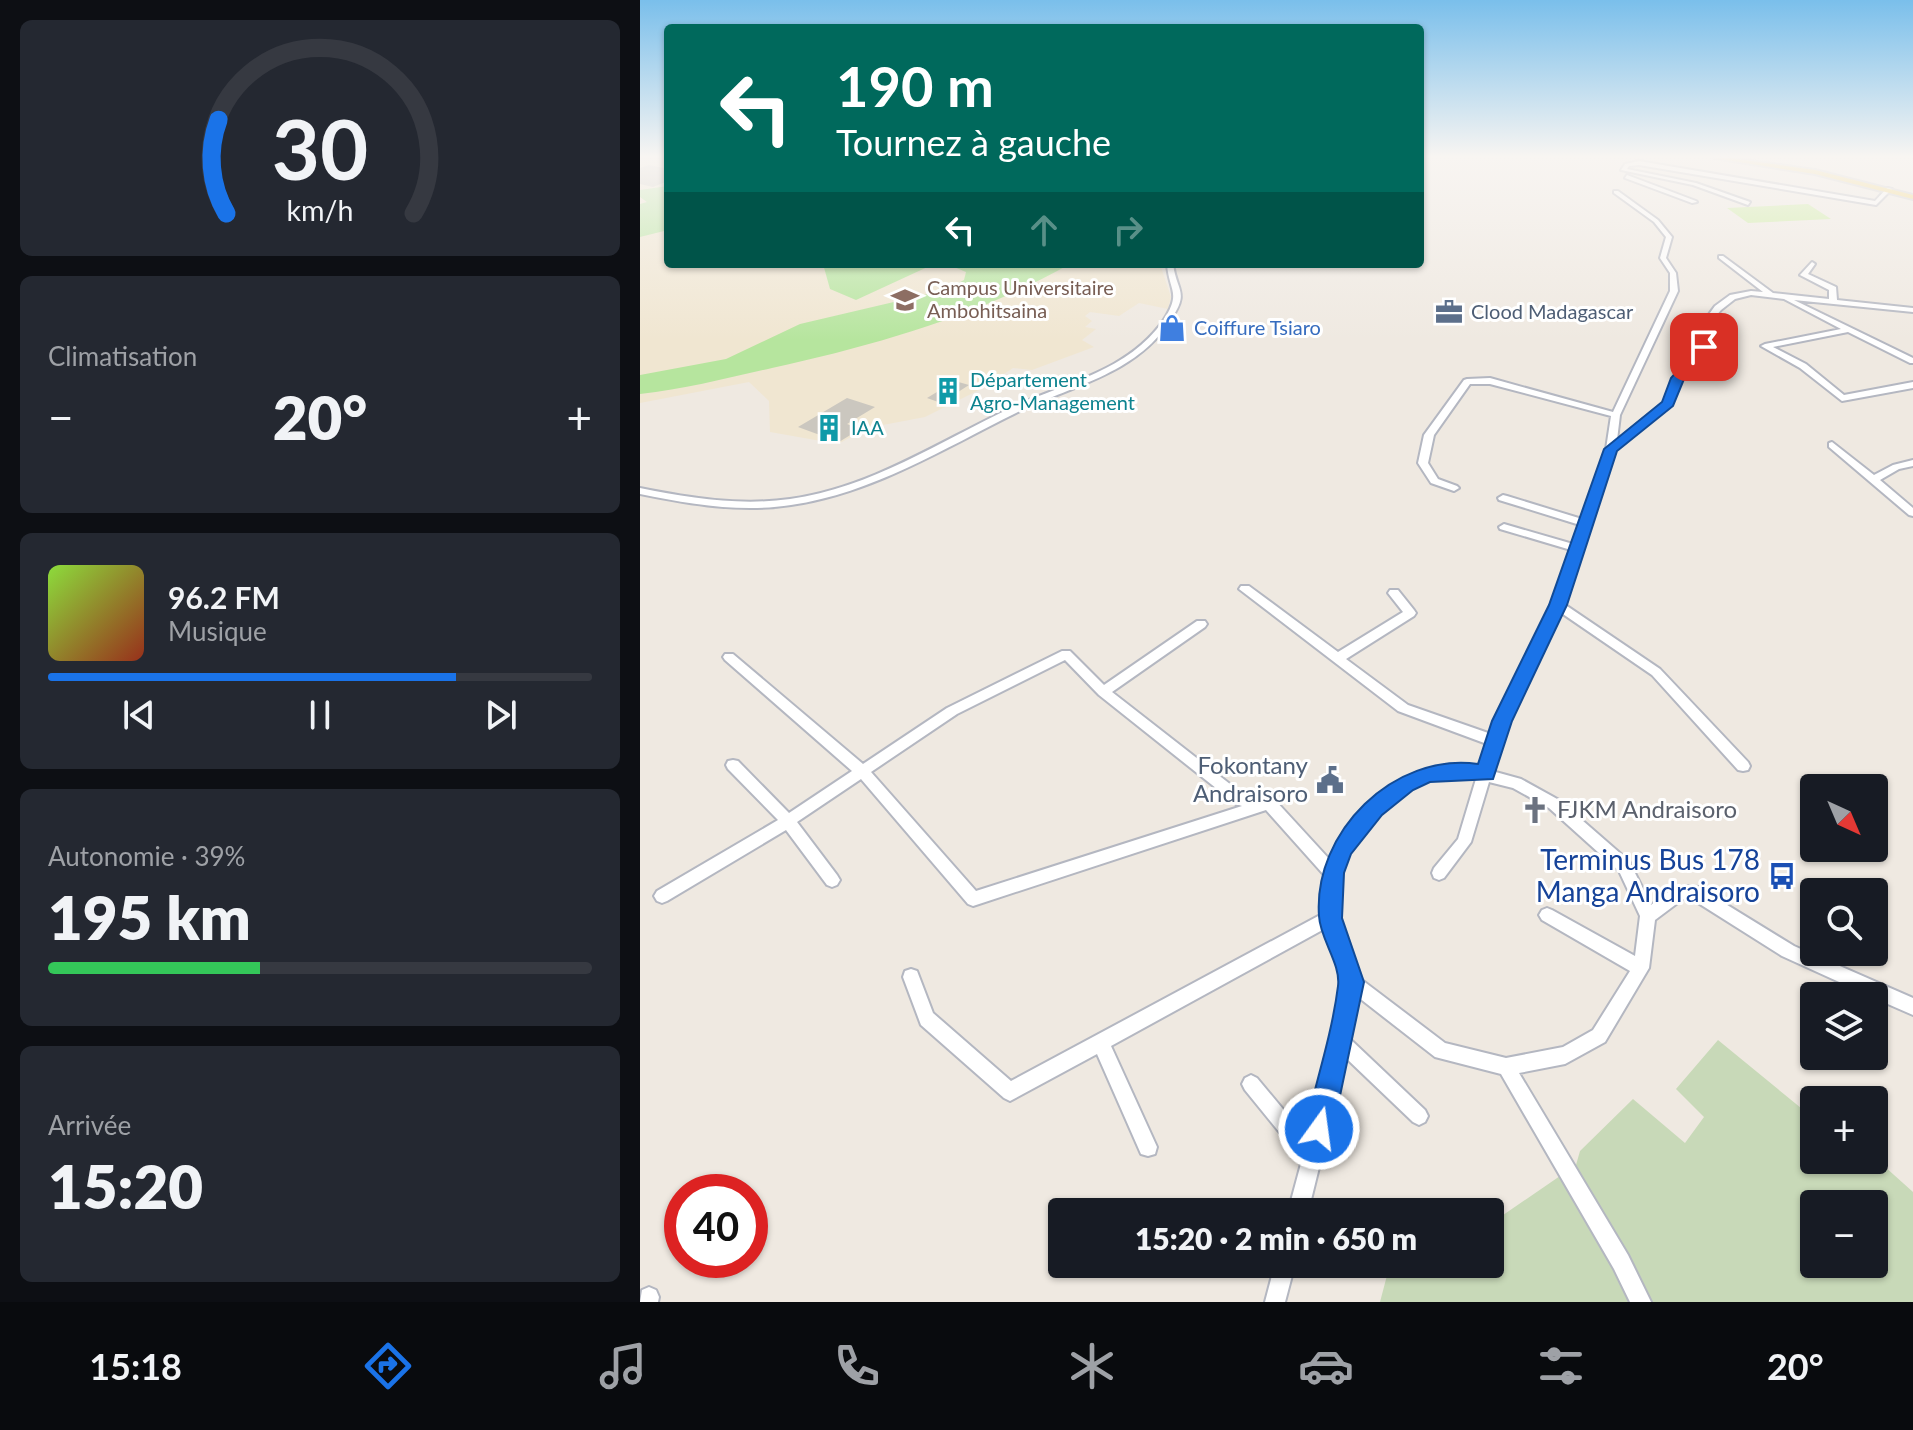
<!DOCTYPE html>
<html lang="fr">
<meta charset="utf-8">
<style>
:root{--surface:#171b24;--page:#242831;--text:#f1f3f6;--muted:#9ea1a6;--line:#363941;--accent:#1a73e8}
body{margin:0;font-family:Lato,sans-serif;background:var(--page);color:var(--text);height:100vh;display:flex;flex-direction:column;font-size:30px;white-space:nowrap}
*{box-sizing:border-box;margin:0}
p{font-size:26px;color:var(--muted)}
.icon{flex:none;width:44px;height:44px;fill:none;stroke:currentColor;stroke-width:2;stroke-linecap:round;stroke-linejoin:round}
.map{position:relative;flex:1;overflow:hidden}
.panel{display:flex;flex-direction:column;gap:20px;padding:20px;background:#0d0f14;width:640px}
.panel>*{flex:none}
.top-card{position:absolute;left:24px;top:24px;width:760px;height:244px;border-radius:8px;box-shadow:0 2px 6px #0004;background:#00695c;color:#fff;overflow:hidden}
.needle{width:52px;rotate:136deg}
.fabs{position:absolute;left:1160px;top:774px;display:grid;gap:16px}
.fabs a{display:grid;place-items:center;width:88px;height:88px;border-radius:8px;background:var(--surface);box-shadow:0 2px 6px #0004;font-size:40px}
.speed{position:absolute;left:24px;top:1174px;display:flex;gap:16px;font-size:40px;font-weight:700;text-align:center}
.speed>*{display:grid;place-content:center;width:104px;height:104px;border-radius:50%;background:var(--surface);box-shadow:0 2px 6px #0004;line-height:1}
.speed .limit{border:12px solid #d22;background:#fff;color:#111}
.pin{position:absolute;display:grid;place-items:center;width:68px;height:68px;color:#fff;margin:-34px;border-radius:16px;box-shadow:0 4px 12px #0006}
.me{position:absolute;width:88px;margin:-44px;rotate:14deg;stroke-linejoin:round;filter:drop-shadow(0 0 6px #0008)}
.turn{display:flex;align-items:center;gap:28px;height:168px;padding:0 40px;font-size:36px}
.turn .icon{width:104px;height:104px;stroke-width:2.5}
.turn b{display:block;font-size:56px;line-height:68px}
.lanes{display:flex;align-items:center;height:76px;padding:0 40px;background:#0003;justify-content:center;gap:40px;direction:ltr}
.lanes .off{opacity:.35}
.big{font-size:60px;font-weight:800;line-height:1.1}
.panel .widget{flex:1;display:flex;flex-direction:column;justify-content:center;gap:12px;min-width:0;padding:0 28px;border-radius:12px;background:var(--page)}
.panel .dial{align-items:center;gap:0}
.dial svg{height:208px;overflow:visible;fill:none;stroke:var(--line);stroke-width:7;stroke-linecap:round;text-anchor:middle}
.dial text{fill:var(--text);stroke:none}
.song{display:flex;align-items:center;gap:24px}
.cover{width:96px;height:96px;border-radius:12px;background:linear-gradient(135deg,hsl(90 70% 55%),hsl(10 70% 35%))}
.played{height:8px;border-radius:4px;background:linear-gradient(90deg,var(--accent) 75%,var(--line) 75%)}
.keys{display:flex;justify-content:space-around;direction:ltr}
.heat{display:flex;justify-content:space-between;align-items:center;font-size:44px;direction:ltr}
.charge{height:12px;border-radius:6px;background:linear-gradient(90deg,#34c759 39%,var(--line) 0)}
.trip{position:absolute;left:408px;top:1198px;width:456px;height:80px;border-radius:8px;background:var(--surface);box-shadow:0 2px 6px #0004;font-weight:800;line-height:80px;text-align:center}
.tabs{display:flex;height:128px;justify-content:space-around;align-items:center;background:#090b0e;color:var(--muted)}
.tabs .icon{width:56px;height:56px}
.tabs .on{color:var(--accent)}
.tabs b{font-size:36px;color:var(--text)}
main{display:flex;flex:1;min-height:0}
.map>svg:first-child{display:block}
</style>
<main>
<section class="panel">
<div class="widget dial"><svg viewBox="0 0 100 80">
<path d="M14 69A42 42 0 1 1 86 69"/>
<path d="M14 69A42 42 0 0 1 11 33" stroke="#1a73e8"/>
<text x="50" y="56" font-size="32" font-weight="700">30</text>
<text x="50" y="72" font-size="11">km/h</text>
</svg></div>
<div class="widget"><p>Climatisation</p>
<div class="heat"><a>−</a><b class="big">20°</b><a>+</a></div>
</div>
<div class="widget">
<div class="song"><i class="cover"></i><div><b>96.2 FM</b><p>Musique</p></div></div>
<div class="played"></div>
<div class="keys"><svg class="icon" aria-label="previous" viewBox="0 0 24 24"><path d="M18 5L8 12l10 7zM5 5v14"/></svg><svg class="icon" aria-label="pause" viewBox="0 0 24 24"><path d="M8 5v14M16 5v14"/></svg><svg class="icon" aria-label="next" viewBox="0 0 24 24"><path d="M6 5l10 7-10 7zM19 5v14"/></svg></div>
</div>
<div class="widget"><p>Autonomie · 39%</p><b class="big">195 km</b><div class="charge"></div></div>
<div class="widget"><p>Arrivée</p><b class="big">15:20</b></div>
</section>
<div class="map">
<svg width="1273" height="1302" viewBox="0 0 1273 1302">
<rect width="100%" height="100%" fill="#efe9e1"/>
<path fill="#f0e6d1" d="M0,158H28V264H520L531,297L528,309L499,303L479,316L450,312L445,316L452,321L445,327L456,329L442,340L454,347L392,370L373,368L341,389L285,417L227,428L198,444L130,432L129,401L109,382L0,403Z"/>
<path fill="#b6e59e" d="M28,186V230L0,237V204L7,202L0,197V190Z
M183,264H294L216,300L190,289Z
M307,264H430C337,316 235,345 132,368C88,378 45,389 0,394V375L86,359L160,324L305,290L324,280L326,272Z"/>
<path fill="#c8d9b8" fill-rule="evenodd" d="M1078,1040L1161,1108L1165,1105L1174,1111V1160L1234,1157L1273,1192V1302H740L750,1264H850V1224L936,1165L940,1151L993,1099L1045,1143L1064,1117L1036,1089ZM1174,1204H1234V1264H1174Z"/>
<path fill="#c9ec9a" d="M1168,204L1191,219L1108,223L1087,208Z"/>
<path fill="#cbc7bf" d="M9,165L28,169V181L13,187L0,184V168Z
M315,381L329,385L301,403L287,398Z
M207,398L235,407L207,424L220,429L199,442L158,427Z"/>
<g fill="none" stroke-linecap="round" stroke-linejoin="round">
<g stroke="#b4b7c1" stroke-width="4">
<path id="minor" d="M999,161L1235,201L1247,188L1252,189L1236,205L999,165L989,166L987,169L1056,183L1110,202L1108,205L1053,185L981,170L985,164Z
M987,175L1056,201L1057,202L1052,203L985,178Z
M974,191H978L1018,220L1032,237L1026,258L1036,273L1038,291L980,415L977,440L1024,402L1034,378L1058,351L1067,317L1075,306L1090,295L1111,291L1123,292L1079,258V256H1083L1133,293L1189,299V290L1160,275L1172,262L1175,264L1168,274L1196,287L1197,300L1273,308V312L1154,300L1273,358V363H1270L1208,332L1133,347L1166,364L1204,395L1273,382V388L1202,401L1160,368L1121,346L1125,344L1201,329L1144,299L1111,295L1095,299L1081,310L1075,317L1066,352L1042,379L1031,405L975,450L924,604L1020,669L1108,762L1110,766L1108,770L1103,771L1098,770L1012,675L920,612L861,741L852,771L881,779L919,800L989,861L1011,905C1030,891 1033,884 1058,887L1154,946L1273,998V1015L1234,998V996H1230L1142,956L1055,901L1043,899L1015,920L1009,968L965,1042L925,1064L879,1073L988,1255L1011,1302H990L974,1269L861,1074L795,1057L718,997L710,1039L785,1110L788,1116L785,1122L779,1125L773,1122L706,1058L668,1212H648L662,1160L605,1090L602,1084L605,1078L611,1075L617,1078L667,1138L692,1042L704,982L686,928L471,1046L517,1147L515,1154L508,1156L501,1154L457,1054L370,1101L364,1098L281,1025L263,977L265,971L271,969L277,971L293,1013L371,1081L682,914L684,875L626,810L333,906L328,904L221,779L157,822L197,875L200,880L197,885L192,887L187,885L146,830L27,901L22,903L17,901L14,896L17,891L138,820L88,769L86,765L88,761L93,760L98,761L149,813L212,771L85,660L83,657L85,654H93L223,764L307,708L422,651H430L464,685L557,621H565L567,624L565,627L472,692L604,795L634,799L690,860C696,846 704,835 714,823C745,785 788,756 839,768L847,744L758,711L599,589L601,586H609L698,652L763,612L748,593L750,590H758L774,610L776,613L774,616L706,659L768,705L851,734L912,605L931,550L860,529L859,527L864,524L933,544L940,525L859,500L858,498L863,495L867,496L942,519L966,449L971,416L850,384H830L794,435L788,463L798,479L817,486L819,488L814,491L791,483L778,463L784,435L824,380L827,379L850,378L973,412L1030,291V273L1020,258L1026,237L1014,222L974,193ZM425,660L459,695L596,804L602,806L336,891L231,772L317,714ZM824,776L836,779L818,839L794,868L792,873L794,878L799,880L804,878L831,842L849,782L873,788L909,808L979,871L1000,916L995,956L912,910L907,908L902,910L899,915L902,920L990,971L953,1030L923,1047L866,1058L805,1043L718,977L698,918L699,873L708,853L739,813L770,788L789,779Z
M527,264H533C537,293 550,291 530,321C495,375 430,386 376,413C303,449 233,493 151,505C101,513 49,504 0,494V488C49,498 100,506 150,499C231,488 300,441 373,407C425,383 488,371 523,321C542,292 529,292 527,264Z
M1192,442L1234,475L1253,465L1273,460V466L1259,469L1240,480L1273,508V516L1269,515L1189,447V443Z
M635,1264H655L645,1302H625Z
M9,1287L16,1290L19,1297L18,1302H0L2,1290Z"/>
</g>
<g stroke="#c9c9c9" stroke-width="4">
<path id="major" d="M1074,158H1090L1175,170L1273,195V199L1175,174Z"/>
</g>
<use href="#minor" fill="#fff" fill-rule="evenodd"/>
<use href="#major" fill="#f2d163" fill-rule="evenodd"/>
</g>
<linearGradient id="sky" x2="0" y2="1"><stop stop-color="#7abfeb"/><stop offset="0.46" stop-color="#f8f5f2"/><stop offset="1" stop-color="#f8f5f2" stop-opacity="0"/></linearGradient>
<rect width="1273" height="340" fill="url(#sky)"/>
<path fill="#1a73e8" stroke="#114b97" stroke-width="2" d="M1060,345L1070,347L1044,379L1033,406L977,451L927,605L872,721L853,779L790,782L773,790L742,815L711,854L704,873L702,918L724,982L693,1129L689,1139L679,1143L670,1139L665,1129C676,1082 692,1034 698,986C701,964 680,939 679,916C673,832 754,752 838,764L852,721L909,605L964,449L1022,402L1031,378Z"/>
<defs>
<g id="university-bare" transform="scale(2.16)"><path d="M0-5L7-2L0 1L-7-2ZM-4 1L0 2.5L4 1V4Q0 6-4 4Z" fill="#8d6e63" stroke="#fff" stroke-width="2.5" paint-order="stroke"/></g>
<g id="office-bare" transform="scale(2.16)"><path d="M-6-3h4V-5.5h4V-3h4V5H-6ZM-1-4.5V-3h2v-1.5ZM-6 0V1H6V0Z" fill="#5c6f8a" stroke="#fff" stroke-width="2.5" paint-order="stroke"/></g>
<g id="shop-bare" transform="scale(2.16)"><path d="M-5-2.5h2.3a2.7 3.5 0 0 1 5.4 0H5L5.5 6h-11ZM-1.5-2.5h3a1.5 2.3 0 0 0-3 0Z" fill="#3f7fe0" stroke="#fff" stroke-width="2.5" paint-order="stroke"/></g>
<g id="building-bare" transform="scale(2.16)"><path d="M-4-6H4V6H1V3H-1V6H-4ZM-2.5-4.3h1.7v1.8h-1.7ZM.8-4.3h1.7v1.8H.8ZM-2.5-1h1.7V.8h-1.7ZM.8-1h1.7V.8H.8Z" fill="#0f9aa8" stroke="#fff" stroke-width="2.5" paint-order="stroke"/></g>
<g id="civic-bare" transform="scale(2.16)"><path d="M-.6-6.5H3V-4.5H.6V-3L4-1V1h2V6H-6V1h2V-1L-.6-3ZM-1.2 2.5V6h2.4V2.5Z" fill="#5c6f8a" stroke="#fff" stroke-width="2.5" paint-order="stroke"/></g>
<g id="church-bare" transform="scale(2.16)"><path d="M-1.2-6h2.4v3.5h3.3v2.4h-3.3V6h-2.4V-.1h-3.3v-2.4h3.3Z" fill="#6b7280" stroke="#fff" stroke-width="2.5" paint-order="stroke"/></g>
<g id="bus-bare" transform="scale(2.16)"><path d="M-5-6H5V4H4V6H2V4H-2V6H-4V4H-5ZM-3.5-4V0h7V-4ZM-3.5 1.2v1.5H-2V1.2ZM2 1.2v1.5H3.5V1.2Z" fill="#1a4fb4" stroke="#fff" stroke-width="2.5" paint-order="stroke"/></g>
</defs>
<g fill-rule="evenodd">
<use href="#university-bare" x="265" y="300"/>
<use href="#office-bare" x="809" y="312"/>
<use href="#shop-bare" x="532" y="328"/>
<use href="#building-bare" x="308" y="391"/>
<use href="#building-bare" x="189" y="428"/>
<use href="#civic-bare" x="690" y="780"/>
<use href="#church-bare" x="895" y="810"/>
<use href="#bus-bare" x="1142" y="876"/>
</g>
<g text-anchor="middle" stroke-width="6" stroke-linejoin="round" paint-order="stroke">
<g font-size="20" fill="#785e54" stroke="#fff" text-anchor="start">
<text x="287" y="295">Campus Universitaire<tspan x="287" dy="23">Ambohitsaina</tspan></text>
</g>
<g font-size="20" fill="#4e5e75" stroke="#fff" text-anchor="start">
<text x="831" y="319">Clood Madagascar</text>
</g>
<g font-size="20" fill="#366cbe" stroke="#fff" text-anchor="start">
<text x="554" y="335">Coiffure Tsiaro</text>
</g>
<g font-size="20" fill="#0d838f" stroke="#fff" text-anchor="start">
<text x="330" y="387">Département<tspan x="330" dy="23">Agro-Management</tspan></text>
<text x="211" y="435">IAA</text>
</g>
<g font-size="24" fill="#4e5e75" stroke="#fff" text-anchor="end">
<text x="668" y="774">Fokontany<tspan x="668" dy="28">Andraisoro</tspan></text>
</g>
<g font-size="24" fill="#5b616d" stroke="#fff" text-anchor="start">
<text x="917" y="818">FJKM Andraisoro</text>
</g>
<g font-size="28" fill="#164399" stroke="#fff" text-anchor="end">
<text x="1120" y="870">Terminus Bus 178<tspan x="1120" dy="32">Manga Andraisoro</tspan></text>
</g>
</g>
</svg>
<div class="fabs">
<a><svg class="needle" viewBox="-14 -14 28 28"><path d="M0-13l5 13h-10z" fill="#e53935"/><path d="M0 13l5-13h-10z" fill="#9ea1a6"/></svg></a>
<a><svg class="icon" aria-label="search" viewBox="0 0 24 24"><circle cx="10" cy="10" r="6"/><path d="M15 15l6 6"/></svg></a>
<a><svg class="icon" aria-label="layers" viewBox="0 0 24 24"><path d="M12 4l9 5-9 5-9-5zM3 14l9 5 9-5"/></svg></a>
<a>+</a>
<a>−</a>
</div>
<div class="speed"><div class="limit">40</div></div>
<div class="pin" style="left:1064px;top:347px;background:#d93025"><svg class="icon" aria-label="arrive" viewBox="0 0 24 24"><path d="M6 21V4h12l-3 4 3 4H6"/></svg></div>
<svg class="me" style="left:679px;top:1129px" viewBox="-20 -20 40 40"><circle r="17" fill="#1a73e8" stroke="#fff" stroke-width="3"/><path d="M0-11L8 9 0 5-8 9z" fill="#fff"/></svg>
<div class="trip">15:20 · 2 min · 650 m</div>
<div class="top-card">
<div class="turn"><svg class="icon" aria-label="left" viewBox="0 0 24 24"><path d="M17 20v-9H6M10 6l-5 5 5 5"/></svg><div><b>190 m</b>Tournez à gauche</div></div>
<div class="lanes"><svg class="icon" aria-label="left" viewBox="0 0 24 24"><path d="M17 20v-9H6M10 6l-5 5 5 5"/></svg><svg class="icon off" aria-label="ahead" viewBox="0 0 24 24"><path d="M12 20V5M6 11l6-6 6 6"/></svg><svg class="icon off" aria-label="right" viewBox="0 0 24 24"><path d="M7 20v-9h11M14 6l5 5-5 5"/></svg></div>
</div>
</div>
</main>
<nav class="tabs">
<b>15:18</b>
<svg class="icon on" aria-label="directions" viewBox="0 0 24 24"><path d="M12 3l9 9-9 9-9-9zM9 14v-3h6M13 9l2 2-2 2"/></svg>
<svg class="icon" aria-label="music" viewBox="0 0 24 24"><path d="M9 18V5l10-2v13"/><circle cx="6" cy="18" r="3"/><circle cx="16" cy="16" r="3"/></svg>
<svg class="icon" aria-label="phone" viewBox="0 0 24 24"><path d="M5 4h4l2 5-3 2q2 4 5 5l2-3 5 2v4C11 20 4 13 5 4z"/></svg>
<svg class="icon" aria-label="climate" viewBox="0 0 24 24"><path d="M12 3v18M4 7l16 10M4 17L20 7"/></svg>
<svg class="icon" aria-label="car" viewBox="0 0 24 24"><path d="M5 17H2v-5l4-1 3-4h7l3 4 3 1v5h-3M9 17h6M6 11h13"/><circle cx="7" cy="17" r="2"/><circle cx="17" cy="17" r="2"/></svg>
<svg class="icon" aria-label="filters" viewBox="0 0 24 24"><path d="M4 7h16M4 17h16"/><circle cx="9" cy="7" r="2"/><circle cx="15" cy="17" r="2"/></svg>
<b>20°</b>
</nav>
